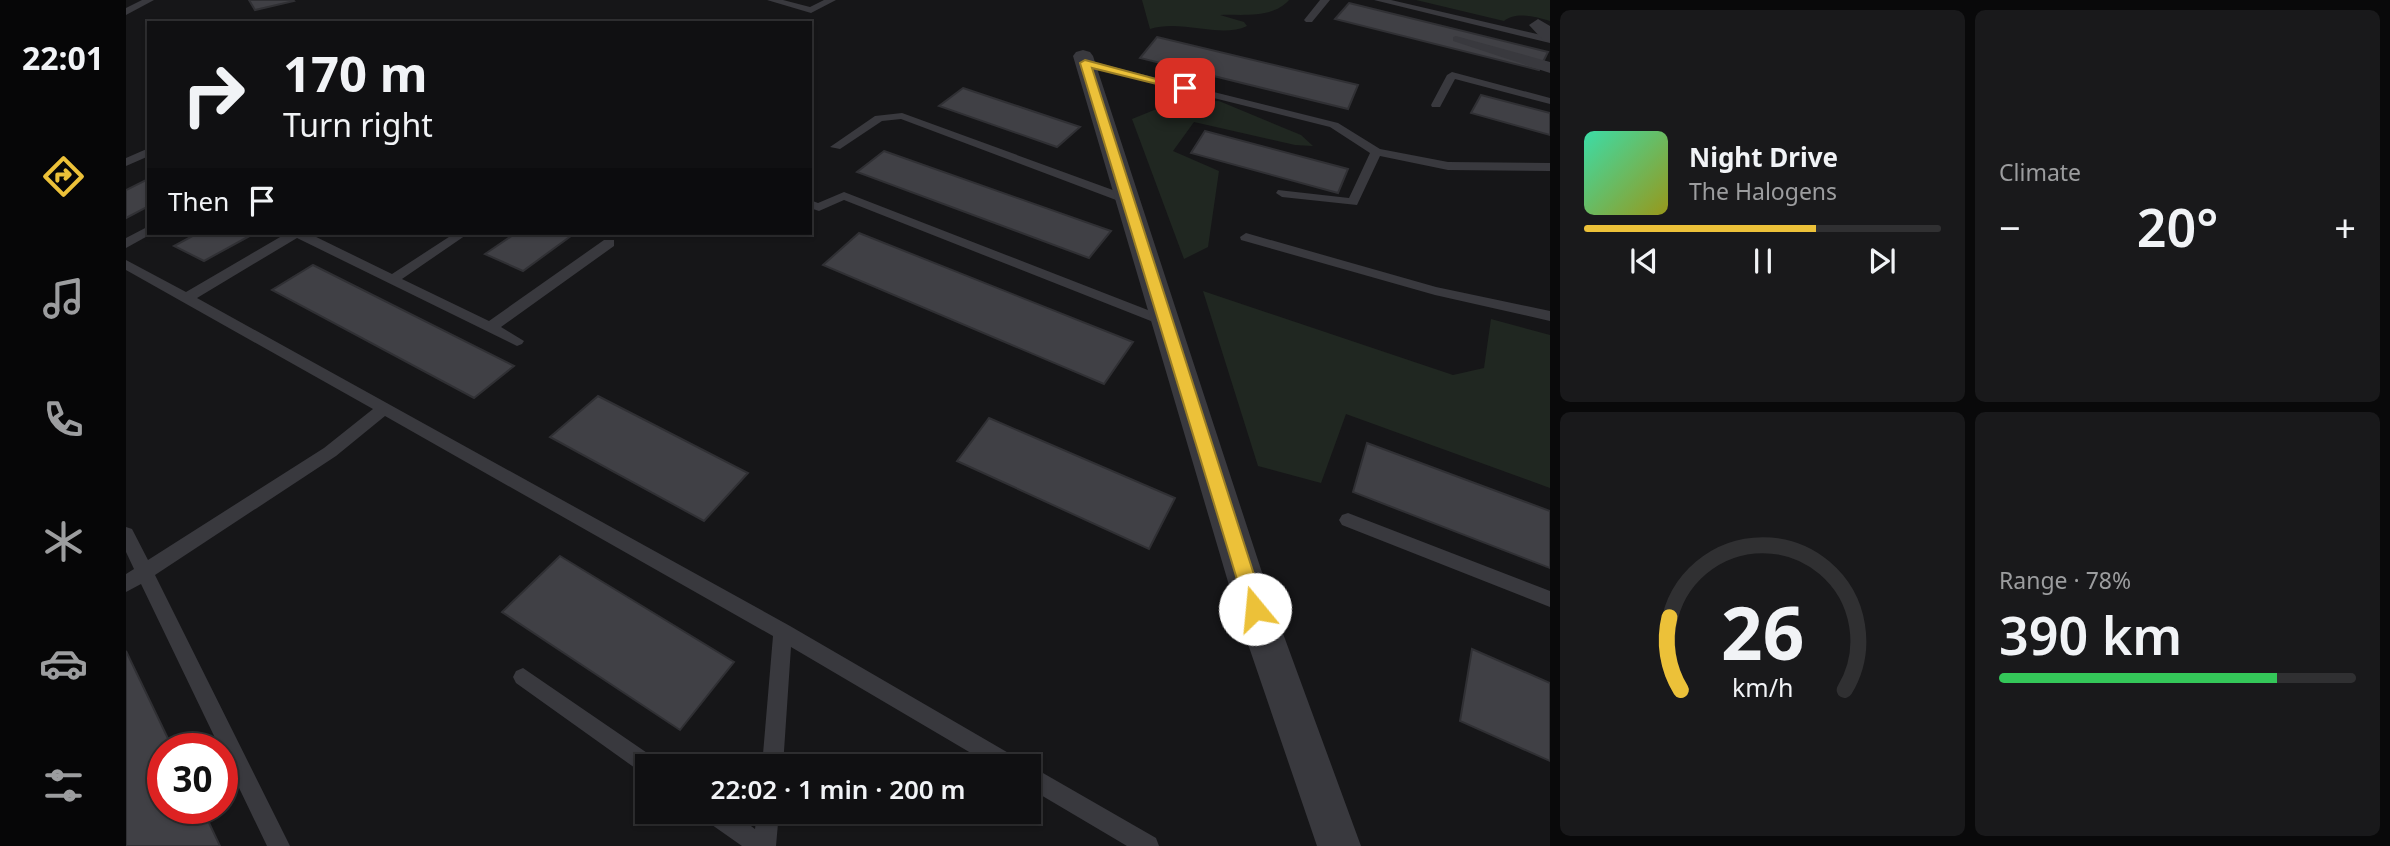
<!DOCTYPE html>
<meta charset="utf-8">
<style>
:root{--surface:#101012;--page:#19191b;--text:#f1f3f6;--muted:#9c9d9f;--line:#303032;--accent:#ecc139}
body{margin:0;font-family:"Noto Sans",sans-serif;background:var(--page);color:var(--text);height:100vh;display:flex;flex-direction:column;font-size:26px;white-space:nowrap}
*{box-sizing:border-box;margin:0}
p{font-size:23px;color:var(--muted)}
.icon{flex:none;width:38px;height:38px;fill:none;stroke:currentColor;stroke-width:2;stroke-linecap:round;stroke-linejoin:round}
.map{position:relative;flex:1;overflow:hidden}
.sheet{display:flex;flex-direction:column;gap:10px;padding:10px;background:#09090a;width:840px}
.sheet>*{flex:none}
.guide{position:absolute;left:21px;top:21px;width:665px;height:214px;border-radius:0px;box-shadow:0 2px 5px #0004,0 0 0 2px var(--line);background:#101012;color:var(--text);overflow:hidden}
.speed{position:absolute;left:21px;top:733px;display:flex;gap:14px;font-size:35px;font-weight:700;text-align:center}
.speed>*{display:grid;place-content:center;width:91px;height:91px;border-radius:50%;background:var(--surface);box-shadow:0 2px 5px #0004,0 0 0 2px var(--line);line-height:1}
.speed .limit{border:10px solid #d22;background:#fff;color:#111}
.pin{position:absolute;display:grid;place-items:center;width:60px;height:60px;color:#fff;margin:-30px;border-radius:14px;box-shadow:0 4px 10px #0006}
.me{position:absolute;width:77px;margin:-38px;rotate:343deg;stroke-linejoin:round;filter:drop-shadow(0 0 5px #0008)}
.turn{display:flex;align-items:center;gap:24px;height:147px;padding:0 21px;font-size:32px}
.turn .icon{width:91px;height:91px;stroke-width:2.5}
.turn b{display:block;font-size:49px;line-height:60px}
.then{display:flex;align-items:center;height:66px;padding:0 21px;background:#0003;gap:14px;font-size:26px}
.big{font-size:52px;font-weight:600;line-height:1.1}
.sheet .tile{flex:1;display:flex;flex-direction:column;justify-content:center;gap:10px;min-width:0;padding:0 24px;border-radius:10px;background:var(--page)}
.sheet .dial{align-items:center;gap:0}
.dial svg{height:182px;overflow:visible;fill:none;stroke:var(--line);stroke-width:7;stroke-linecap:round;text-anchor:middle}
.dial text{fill:var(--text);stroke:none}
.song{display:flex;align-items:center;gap:21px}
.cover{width:84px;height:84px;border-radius:10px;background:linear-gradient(135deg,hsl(160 70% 55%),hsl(60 70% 35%))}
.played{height:7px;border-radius:4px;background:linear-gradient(90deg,var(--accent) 65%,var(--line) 65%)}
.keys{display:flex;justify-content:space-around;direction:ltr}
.heat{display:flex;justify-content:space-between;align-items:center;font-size:38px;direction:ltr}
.charge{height:10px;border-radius:5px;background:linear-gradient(90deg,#34c759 78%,var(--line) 0)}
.sheet .tiles{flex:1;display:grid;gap:10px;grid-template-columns:repeat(2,1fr)}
.trip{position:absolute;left:509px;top:754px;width:406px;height:70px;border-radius:0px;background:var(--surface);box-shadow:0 2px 5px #0004,0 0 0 2px var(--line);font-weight:600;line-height:70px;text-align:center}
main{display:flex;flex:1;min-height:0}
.menu{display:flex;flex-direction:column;width:126px;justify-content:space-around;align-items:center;background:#060607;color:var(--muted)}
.menu .icon{width:49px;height:49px}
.menu .active{color:var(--accent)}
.menu b{font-size:32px;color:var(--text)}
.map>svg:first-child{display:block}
</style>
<main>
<nav class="menu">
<b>22:01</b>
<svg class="icon active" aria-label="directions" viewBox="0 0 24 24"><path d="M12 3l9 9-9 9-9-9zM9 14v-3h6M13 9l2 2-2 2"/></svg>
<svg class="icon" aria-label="music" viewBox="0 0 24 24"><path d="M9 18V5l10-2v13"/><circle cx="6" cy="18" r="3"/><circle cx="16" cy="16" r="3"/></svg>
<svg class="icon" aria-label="phone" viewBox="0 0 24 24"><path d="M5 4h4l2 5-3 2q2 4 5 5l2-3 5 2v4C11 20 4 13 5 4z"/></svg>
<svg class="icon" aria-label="climate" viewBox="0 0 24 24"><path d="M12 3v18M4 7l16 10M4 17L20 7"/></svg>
<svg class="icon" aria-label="car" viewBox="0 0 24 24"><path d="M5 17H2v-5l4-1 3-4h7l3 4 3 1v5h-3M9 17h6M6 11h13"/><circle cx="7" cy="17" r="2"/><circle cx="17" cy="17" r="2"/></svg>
<svg class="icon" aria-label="filters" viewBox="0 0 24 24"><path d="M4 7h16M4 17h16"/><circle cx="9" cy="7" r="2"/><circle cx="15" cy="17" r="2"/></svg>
</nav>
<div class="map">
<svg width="1424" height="846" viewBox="0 0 1424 846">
<rect width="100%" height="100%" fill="#161618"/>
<path fill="#202721" d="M1016,0H1163C1146,19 1117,14 1094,15L1118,22L1121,26C1094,39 1057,19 1024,29Z
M1290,0H1424V21C1410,17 1390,11 1378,21Z
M1093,101L1175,135L1187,146L1169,145L1068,122L1047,151L1093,171L1082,247L1058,259L1006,119L1048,102Z
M1077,291L1327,375L1358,368L1365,319L1424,335V488L1220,414L1195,483L1132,466Z"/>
<path fill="#404045" stroke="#303034" stroke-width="2" d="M123,0H167L168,1L129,10Z
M1223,3L1422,52L1413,70L1209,19Z
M1031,37L1232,85L1222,109L1014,58Z
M837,88L954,127L931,147L813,106Z
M1355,95L1424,113V135L1345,113Z
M1079,131L1222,169L1212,193L1065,153Z
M758,151L985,231L963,258L731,172Z
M20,180L23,181V206L0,218V190Z
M72,233H129L78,261L48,246Z
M390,233H449L397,271L359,254Z
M733,233L1007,342L978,384L697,265Z
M187,265L388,366L348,398L146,290Z
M472,396L622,473L578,521L424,437Z
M863,418L1049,498L1023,549L831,461Z
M1241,443L1424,511V568L1227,492Z
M434,556L608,662L554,730L376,612Z
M1346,649L1424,683V761L1334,721Z
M0,651L47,749H37V808H76L94,846H0Z"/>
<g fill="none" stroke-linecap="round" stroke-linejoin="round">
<path fill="#39393e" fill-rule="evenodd" d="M16,0H28L0,15V8Z
M641,0H657L684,7L698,0H710L685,13Z
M1194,0H1204L1186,22H1180L1178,20Z
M1248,0H1265L1424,37V43Z
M1330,36L1424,62V73L1327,41V37Z
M959,60L1212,123L1254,149L1322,162L1424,163V171L1322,170L1254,156L1231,205L1156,197L1150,193L1152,190L1223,198L1244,153L1204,127L955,65L954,63Z
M1326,72L1424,98V104L1329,79L1314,107H1306L1305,105L1321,75Z
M776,113L1006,197L1008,200L1002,204L998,203L775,119L756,121L714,149L704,147L749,116Z
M23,148V156L0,166V158Z
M718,192L1045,319L1047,322L1040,327L1035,325L718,200L693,211L684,208V200L692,203Z
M23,226V233H27L0,248V238Z
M161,233H182L266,274L329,233H343L276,279L363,321L478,240H488V246L375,327L398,341L396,344L391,346L171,238L71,298L664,626L893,759L896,766H867L665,647L657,766H636L647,636L259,416L210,456L29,575L164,846H141L15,584L0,592V574L8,569L0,552V527L6,529L22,560L198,448L247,409L0,270V260L60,292Z
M1120,233L1310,287L1424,311V321L1309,295L1115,240L1114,237Z
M1222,513L1424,591V607L1216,525L1213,520L1216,515Z
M397,668L530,759L533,766H522V776L516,773L390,683L387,677L390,671Z
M903,765L1030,838L1033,846H1001L903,788V766H900Z
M576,812H606L629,829L631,812H653L650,846H616L579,820Z"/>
<path fill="#39393e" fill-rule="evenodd" d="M1412,19L1424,26V42L1417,40L1403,25Z
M957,50L964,52L967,56L1148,609L1235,846H1191L1110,609L947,56L950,52Z"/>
</g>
<path fill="#ecc139" stroke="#997d25" stroke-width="2" d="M959,60L1064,88L1059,91L966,68L1139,609L1136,615L1129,617L1122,615L1120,609L954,63Z"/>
</svg>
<div class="speed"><div class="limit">30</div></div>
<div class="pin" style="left:1059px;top:88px;background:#d93025"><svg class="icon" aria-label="arrive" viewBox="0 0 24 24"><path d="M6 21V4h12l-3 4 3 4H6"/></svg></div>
<svg class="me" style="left:1129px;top:609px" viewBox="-20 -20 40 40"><circle r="19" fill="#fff"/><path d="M0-13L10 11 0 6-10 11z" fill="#ecc139"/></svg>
<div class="trip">22:02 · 1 min · 200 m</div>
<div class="guide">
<div class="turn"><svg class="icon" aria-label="right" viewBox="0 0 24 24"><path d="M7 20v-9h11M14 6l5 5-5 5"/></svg><div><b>170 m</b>Turn right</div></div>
<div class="then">Then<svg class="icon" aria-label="arrive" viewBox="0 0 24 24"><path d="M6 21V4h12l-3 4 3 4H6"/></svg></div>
</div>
</div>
<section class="sheet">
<div class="tiles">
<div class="tile">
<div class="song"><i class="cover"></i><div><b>Night Drive</b><p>The Halogens</p></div></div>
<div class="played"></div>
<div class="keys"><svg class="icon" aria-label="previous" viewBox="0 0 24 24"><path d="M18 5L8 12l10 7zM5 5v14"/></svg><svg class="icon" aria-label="pause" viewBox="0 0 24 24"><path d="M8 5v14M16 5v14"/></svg><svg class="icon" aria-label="next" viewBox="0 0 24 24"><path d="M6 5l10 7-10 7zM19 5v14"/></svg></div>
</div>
<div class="tile"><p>Climate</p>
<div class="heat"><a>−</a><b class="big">20°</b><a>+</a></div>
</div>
<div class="tile dial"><svg viewBox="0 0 100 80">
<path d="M14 69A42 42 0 1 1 86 69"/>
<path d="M14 69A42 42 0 0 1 9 37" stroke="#ecc139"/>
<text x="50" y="56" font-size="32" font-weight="700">26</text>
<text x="50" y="72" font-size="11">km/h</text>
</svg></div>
<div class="tile"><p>Range · 78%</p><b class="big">390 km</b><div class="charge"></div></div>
</div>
</section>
</main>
